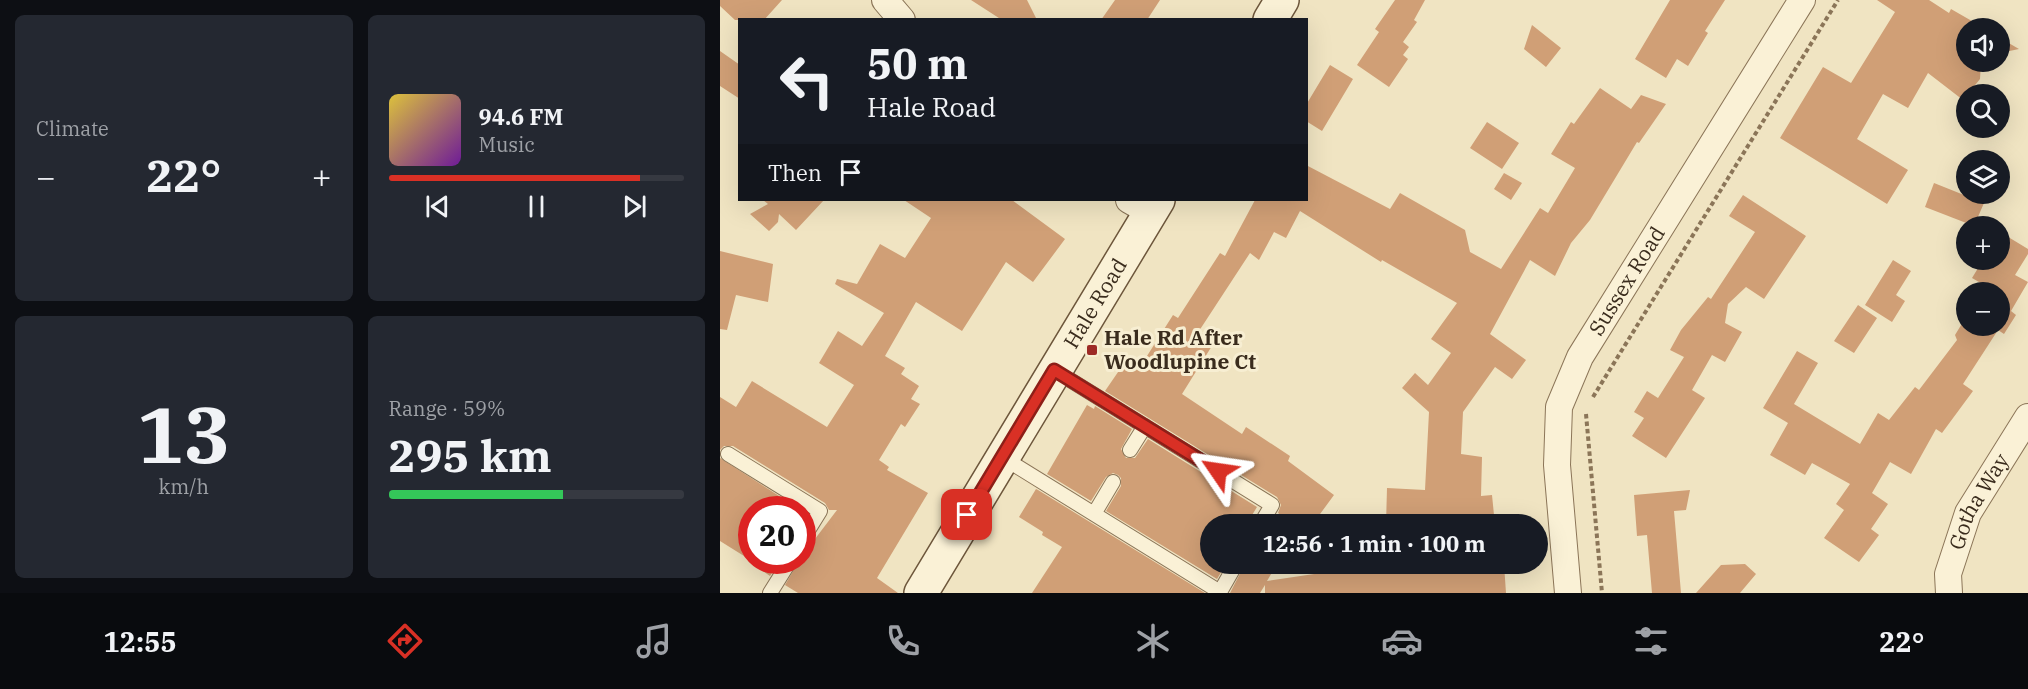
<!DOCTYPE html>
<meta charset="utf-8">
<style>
:root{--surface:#171b24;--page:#242831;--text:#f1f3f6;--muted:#9ea1a6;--line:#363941;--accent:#d93025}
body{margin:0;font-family:"IBM Plex Serif",serif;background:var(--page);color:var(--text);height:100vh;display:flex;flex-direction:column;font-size:22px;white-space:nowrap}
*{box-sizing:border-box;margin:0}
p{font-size:20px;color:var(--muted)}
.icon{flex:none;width:33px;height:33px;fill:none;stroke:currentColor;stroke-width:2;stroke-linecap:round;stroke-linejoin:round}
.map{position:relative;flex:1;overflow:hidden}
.details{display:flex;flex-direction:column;gap:15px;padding:15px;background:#0d0f14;width:720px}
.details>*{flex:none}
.guide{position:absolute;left:18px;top:18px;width:570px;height:183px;border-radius:0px;box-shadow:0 6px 24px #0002;background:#171b24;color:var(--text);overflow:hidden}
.controls{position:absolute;left:1236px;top:18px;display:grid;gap:12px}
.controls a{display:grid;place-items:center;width:54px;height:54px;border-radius:50%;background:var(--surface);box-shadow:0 6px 24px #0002;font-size:30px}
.speed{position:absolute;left:18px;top:496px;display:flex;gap:12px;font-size:30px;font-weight:700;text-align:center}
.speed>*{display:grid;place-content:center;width:78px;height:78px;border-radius:50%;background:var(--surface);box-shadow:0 6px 24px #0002;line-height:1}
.speed .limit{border:9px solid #d22;background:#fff;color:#111}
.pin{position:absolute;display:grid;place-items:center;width:51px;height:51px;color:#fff;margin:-26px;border-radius:12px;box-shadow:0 3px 9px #0006}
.me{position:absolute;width:66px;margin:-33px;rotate:302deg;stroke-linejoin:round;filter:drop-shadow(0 0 4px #0008)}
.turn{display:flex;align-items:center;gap:21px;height:126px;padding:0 30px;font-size:27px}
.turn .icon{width:78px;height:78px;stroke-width:2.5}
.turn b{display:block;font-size:42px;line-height:51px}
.then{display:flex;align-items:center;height:57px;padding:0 30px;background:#0003;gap:12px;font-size:22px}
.big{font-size:45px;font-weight:700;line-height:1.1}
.details .widget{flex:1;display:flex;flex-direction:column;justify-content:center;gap:9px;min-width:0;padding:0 21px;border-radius:9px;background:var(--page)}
.details .dial{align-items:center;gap:0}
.dial b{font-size:78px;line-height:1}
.song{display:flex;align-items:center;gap:18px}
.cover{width:72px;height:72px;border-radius:9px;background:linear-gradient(135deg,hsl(50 70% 55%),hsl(280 70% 35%))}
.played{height:6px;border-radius:3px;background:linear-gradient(90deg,var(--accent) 85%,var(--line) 85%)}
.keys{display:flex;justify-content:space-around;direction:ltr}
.heat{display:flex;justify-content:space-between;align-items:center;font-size:33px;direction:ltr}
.charge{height:9px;border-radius:4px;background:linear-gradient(90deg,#34c759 59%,var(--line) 0)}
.details .tiles{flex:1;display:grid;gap:15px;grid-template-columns:repeat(2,1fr)}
.trip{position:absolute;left:480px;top:514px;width:348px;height:60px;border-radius:30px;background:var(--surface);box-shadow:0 6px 24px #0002;font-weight:700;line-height:60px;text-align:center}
.tabs{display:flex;height:96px;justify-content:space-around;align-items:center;background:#090b0e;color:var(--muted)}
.tabs .icon{width:42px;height:42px}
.tabs .on{color:var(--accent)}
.tabs b{font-size:27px;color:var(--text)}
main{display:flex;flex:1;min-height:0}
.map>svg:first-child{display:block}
</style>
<main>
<section class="details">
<div class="tiles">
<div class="widget"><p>Climate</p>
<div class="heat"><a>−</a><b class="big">22°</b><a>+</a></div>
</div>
<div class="widget">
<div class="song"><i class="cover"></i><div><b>94.6 FM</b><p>Music</p></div></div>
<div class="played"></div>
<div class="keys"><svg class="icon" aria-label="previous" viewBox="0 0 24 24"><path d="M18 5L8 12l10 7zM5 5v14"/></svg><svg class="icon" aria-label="pause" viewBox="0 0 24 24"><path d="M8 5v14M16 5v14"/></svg><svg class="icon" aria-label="next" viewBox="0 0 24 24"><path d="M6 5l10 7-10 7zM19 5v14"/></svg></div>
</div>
<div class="widget dial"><b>13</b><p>km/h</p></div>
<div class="widget"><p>Range · 59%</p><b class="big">295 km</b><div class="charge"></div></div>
</div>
</section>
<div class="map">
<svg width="1308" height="593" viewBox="0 0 1308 593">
<rect width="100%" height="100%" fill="#f0e4c2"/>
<path fill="#d09f76" d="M0,0H62L44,20H15L0,6Z
M251,0H307L317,20H282Z
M395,0H440L427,20H381Z
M675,0H705L694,20L697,22L683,42L689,47L683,55L688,59L669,87L637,65L659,32L655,29Z
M950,0H1005L985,31L988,33L968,66L957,59L946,78L915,59Z
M1157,0H1209L1229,13L1231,9L1264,28H1246V62H1261L1260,79L1243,100L1208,73L1188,108L1163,94L1137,139L1188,170L1167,204L1060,138L1103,67L1131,83L1175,12Z
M812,25L841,48L826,67L804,49Z
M1280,38L1299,49L1280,53Z
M0,51L20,65V99L0,86Z
M610,65L633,79L602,131L586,121V105Z
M880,88L911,109L921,95L946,104L919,143L917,142L870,220L851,243L835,276L810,260L770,334L806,360L792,379L775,367L743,412L741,454L762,457L761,496L772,495L775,525H666L667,488L705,490L709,412L682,388L695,373L708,385L731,353L711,339L737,303L662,260L661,262L580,211L566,238L554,232L539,260L530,253L479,331L495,341L462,394L522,434L526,427L570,456L568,461L614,495L592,525H574L558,513L561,505L557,497L385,391L407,359L420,367L453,315L458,318L500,253L505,256L535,200H586V165L670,209L680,193L745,230L750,252L781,269L820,208L828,213L855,168L831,154L851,122L854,124Z
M767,122L799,143L782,169L750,148Z
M784,173L802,183L791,200L774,189Z
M1214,183L1264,203L1254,226L1205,207Z
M1023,195L1086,236L1044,299L1026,287L1008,304L1005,323L1022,332L1005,362L992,355L972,390L985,398L946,458L912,436L924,418L914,412L927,391L938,398L964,357L950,350L961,330L988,297L991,299L1035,232L1009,216Z
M43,200H104L76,230L59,214L58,222L49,231L30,214L48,204Z
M184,200H292L345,239L313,282L286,262L242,331L196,302L165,356L185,368L181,374L199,386L191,399L200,404L185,427L181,424L159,460L169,467L167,470L208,493L157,578L178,593H78L65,585L79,561H82V556L117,510H109L105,503L13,446H4L0,450V397L16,407L32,381L107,427L134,385L99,363L118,331L142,346L164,313L115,284L117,279L137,284L160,244L185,258L211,218Z
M1280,232L1308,249V254L1295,275L1308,282L1291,311L1296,315L1284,334L1278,330L1243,384L1253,391L1222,433L1216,429L1191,474L1170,462L1152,493L1168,504L1151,529L1159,535L1139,562L1104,538L1124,510L1116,504L1130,484L1092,463L1085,475L1050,455L1068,423L1043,408L1077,351L1098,363L1074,404L1140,444L1158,413L1169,420L1195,387L1199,390L1237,340L1235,335L1246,317V326H1280V292H1262L1266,286L1252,278L1263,260H1280Z
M0,251L53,264L48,302L16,295L7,330L0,329Z
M1173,260L1191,271L1176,295L1185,301L1172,322L1145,305Z
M1138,305L1157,318L1134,353L1114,341Z
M367,405L374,409L375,406L412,429L401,449L406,458H415L428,439L537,507L526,525H490V564H506L497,579L386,511L401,486V478L398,475L393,473L386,477L371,501L327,474Z
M0,458L81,510H32V561L0,541Z
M316,489L318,490L485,593H312L342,547L322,535L323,532L299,517Z
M970,490L966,510L954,511L961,593H932L927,535L917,536L914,495Z
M28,561H59L50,576Z
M525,564H557L547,581L628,569L629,574L718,566V568L784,564L786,593H545V585L540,593H510Z
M1025,564L1036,574L1020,593H976L1001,565Z"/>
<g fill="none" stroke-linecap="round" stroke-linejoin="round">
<g stroke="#8b7558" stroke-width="16">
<path id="service" d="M334,370L552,505L540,525
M410,450L425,426
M8,454L100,511L82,540
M282,457L500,592L516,564
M374,514L393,482
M50,593L70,561"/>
</g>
<g stroke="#8b7558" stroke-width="28">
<g id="minor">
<path d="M165,0L182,20"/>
<path d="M409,200L430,212"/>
<path id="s1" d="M848,593L837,465L839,407L860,357L1082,0"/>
<path id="s2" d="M1229,593L1228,574L1248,513L1308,417"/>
</g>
</g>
<g stroke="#6d563b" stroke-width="36">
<g id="secondary">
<path d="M550,20L562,0"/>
<path id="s3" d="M201,593L438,200"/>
</g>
</g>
<path stroke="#8b7558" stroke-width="4" stroke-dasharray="4.5 3" stroke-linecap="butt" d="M873,397L1118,0
M866,414L882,593"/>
<use href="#service" stroke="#faf1d6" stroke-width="14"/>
<use href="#minor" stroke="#faf1d6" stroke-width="26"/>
<use href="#secondary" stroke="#faf1d6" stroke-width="33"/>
</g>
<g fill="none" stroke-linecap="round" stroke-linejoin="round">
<g stroke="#8d1f18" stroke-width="15">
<path id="route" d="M247,515L334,370L498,471"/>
</g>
<use href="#route" stroke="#d93025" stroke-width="10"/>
</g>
<rect fill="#9d2a25" stroke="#f7eed2" stroke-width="2" x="366" y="344" width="12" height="12" rx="3"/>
<g text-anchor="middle" stroke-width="6" stroke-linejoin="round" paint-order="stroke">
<g font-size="21" fill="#3a2c1d" stroke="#f7eed2">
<text dy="7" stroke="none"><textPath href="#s1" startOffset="330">Sussex Road</textPath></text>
<text dy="7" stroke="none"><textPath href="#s3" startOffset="338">Hale Road</textPath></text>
<text dy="7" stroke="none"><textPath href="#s2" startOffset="98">Gotha Way</textPath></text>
</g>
<g font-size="21" font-weight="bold" fill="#3a2c1d" stroke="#f7eed2" text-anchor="start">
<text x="384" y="345">Hale Rd After<tspan x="384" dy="24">Woodlupine Ct</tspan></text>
</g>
</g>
</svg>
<div class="controls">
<a><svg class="icon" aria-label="sound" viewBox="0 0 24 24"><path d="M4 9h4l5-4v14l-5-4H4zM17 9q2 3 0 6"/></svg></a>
<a><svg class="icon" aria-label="search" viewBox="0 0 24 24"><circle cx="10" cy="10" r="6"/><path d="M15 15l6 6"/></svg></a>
<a><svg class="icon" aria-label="layers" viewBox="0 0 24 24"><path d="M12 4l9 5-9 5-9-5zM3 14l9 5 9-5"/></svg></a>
<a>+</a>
<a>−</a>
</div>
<div class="speed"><div class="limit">20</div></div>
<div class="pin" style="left:247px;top:515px;background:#d93025"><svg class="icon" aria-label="arrive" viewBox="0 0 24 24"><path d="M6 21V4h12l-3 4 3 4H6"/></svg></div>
<svg class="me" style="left:498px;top:471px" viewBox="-20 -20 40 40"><path d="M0-17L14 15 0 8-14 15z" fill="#d93025" stroke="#fff" stroke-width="4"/></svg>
<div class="trip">12:56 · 1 min · 100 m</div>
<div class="guide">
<div class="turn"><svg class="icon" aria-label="left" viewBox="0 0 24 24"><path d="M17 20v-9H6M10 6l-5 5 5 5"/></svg><div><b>50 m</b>Hale Road</div></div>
<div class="then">Then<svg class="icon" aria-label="arrive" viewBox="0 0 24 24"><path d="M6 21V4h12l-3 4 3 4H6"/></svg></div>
</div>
</div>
</main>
<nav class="tabs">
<b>12:55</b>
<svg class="icon on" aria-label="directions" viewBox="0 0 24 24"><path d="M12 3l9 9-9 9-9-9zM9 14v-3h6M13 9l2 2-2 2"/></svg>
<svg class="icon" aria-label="music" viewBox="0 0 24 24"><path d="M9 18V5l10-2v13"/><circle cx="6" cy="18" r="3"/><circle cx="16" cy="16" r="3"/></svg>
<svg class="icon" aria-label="phone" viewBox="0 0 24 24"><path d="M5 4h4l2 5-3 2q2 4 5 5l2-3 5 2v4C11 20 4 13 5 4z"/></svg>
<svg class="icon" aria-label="climate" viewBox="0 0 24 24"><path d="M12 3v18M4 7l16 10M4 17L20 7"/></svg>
<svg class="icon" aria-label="car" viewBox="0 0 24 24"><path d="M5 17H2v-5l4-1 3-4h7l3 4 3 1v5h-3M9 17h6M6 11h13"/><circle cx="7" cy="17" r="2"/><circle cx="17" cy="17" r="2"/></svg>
<svg class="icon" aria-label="filters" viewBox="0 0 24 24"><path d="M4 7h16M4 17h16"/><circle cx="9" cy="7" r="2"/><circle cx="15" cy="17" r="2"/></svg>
<b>22°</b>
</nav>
